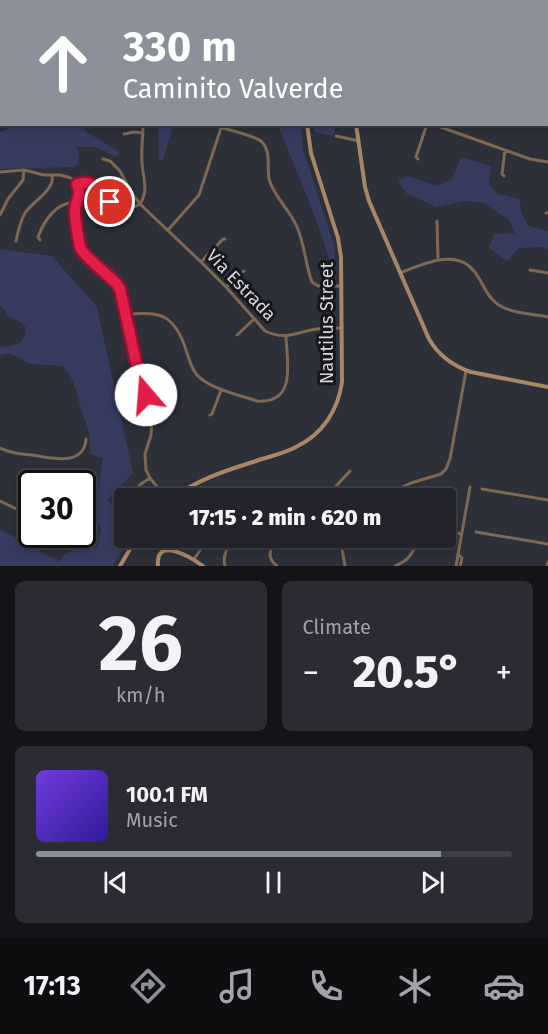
<!DOCTYPE html>
<meta charset="utf-8">
<style>
:root{--surface:#22232b;--page:#2a2b33;--text:#f1f3f6;--muted:#a2a4a9;--line:#3f4047;--accent:#8c9099}
body{margin:0;font-family:"Fira Sans",sans-serif;background:var(--page);color:var(--text);height:100vh;display:flex;flex-direction:column;font-size:22px;white-space:nowrap}
*{box-sizing:border-box;margin:0}
p{font-size:20px;color:var(--muted)}
.icon{flex:none;width:33px;height:33px;fill:none;stroke:currentColor;stroke-width:2;stroke-linecap:round;stroke-linejoin:round}
.map{position:relative;height:566px;overflow:hidden}
.side{display:flex;flex-direction:column;gap:15px;padding:15px;background:#131318;flex:1}
.side>*{flex:none}
.guide{position:absolute;left:0px;top:0px;width:549px;height:126px;box-shadow:0 3px 9px #0003,0 0 0 2px var(--line);background:#8c9099;color:#fff;overflow:hidden}
.speed{position:absolute;left:18px;top:470px;display:flex;gap:12px;font-size:30px;font-weight:700;text-align:center}
.speed>*{display:grid;place-content:center;width:78px;height:78px;border-radius:50%;background:var(--surface);box-shadow:0 3px 9px #0003,0 0 0 2px var(--line);line-height:1}
.speed .limit{border:3px solid #111;border-radius:9px;background:#fff;color:#111}
.pin{position:absolute;display:grid;place-items:center;width:51px;height:51px;color:#fff;margin:-26px;border:3px solid #fff;border-radius:50%;box-shadow:0 2px 6px #0007}
.me{position:absolute;width:66px;margin:-33px;rotate:342deg;stroke-linejoin:round;filter:drop-shadow(0 0 4px #0008)}
.turn{display:flex;align-items:center;gap:21px;height:126px;padding:0 24px;font-size:27px}
.turn .icon{width:78px;height:78px;stroke-width:2.5}
.turn b{display:block;font-size:42px;line-height:51px}
.big{font-size:45px;font-weight:800;line-height:1.1}
.side .card{flex:1;display:flex;flex-direction:column;justify-content:center;gap:9px;min-width:0;padding:0 21px;border-radius:9px;background:var(--page)}
.side .dial{align-items:center;gap:0}
.dial b{font-size:78px;line-height:1}
.song{display:flex;align-items:center;gap:18px}
.cover{width:72px;height:72px;border-radius:9px;background:linear-gradient(135deg,hsl(260 70% 55%),hsl(250 70% 35%))}
.played{height:6px;border-radius:3px;background:linear-gradient(90deg,var(--accent) 85%,var(--line) 85%)}
.keys{display:flex;justify-content:space-around;direction:ltr}
.heat{display:flex;justify-content:space-between;align-items:center;font-size:33px;direction:ltr}
.side .tiles{flex:1;display:grid;gap:15px;grid-template-columns:1fr 1fr}
.card:last-child{grid-column:span 2}
.trip{position:absolute;left:114px;top:488px;width:342px;height:60px;border-radius:6px;background:var(--surface);box-shadow:0 3px 9px #0003,0 0 0 2px var(--line);font-weight:800;line-height:60px;text-align:center}
.menu{display:flex;height:96px;justify-content:space-around;align-items:center;background:#0e0e11;color:var(--muted)}
.menu .icon{width:42px;height:42px}
.menu .active{color:var(--accent)}
.menu b{font-size:27px;color:var(--text)}
.map>svg:first-child{display:block}
</style>
<div class="map">
<svg width="548" height="566" viewBox="0 0 548 566">
<rect width="100%" height="100%" fill="#2d2f39"/>
<path fill="#373b5e" d="M18,125H81L87,132L119,152L116,157L96,147H77L79,158L78,165L74,167L0,169V132Z
M158,125H173L163,160L159,161Z
M278,125H301L303,149L334,245L336,277L335,281C322,227 298,176 278,125Z
M313,125H334L335,133L332,136L315,132Z
M461,157L491,166L489,184L498,194L520,199L521,213L529,226L548,231V249L542,247L519,248L507,261L489,248L494,234L515,233L508,219L484,203L465,201L436,207L406,193L398,181L408,176L437,186L452,179Z
M0,249L52,256L97,307L133,473L107,500L124,514V537H129L113,566H0V529L57,561L62,560L63,556C75,546 82,549 97,547L101,529L94,512L103,458L91,454L89,433L72,379L63,366L31,364L9,353L0,355V347C15,345 25,346 26,328L21,322L7,316L5,310L0,306Z"/>
<g fill="none" stroke-linecap="round" stroke-linejoin="round">
<path stroke="#7e6854" stroke-width="3" d="M226,0H233
M411,0L412,2
M496,0L502,2
M93,2L98,0
M406,2L408,0
M493,2V0
M541,2V0
M0,51L2,50
M0,117L2,116
M209,124C220,128 255,135 262,142C271,151 267,168 269,179C274,197 290,210 297,227C305,245 305,264 312,282L318,286H341
M432,124L530,159L548,162
M124,134L134,132L143,133
M336,136L359,141
M103,159L110,161L120,171L131,192L140,204L201,262L226,287L265,331C286,341 296,332 317,329C325,328 333,328 341,328
M418,159L416,157L427,124
M0,172L24,170L44,175H60L68,177L74,180L79,187L80,193L75,209L78,242L81,250L116,283L120,289L141,385L149,403L152,422L151,435L145,454L146,470L150,478L166,498
M504,176L502,174L505,150
M78,184C104,176 107,223 140,204
M140,204C149,190 143,178 142,163C141,150 143,137 143,124
M546,213H548
M0,215L8,199L23,180L24,170
M437,221L438,259
M168,230L199,195L221,128
M40,240L38,237C44,221 57,200 77,203
M16,241C18,231 20,222 25,213C33,201 55,190 52,176
M201,262L223,239H225
M530,270L548,273
M400,273C422,264 456,248 474,271C482,280 485,294 495,302C506,313 533,314 548,317
M226,287L244,271
M126,315C160,310 175,315 186,350C189,359 191,368 197,375C210,389 239,395 257,401C297,404 287,362 286,337
M237,335L253,320
M210,415L212,414L221,390
M0,448C10,453 21,454 32,455C51,458 84,467 86,439
M482,489L548,500
M127,498L141,484L150,478
M325,498L350,471
M386,498L395,490L411,483L441,474L446,469L450,459L466,371
M0,501L27,514L32,515
M120,507L124,500
M82,520H85
M446,532H454L461,534
M476,532L548,544
M341,543L345,566
M458,554L462,558L460,566
M194,559L201,549
M225,566C222,554 228,546 236,537
M277,566C273,563 270,560 270,554C270,542 297,539 307,540C318,540 329,544 340,543C344,542 349,539 353,537
M395,566C399,564 404,562 408,558C414,551 416,543 423,537
M456,566L470,487
M547,566L548,562"/>
<path stroke="#a98766" stroke-width="4" d="M197,0L203,2
M289,2V0
M294,2V0
M356,124L365,187L369,201L429,339C439,356 453,366 471,372L548,387
M173,498C197,480 224,471 253,462C267,457 283,454 296,447C323,434 338,410 342,382L341,257L338,238L311,153L307,124
M120,566L137,537
M158,566C155,535 192,558 203,566"/>
</g>
<g fill="none" stroke-linecap="round" stroke-linejoin="round">
<g stroke="#92132f" stroke-width="15">
<path id="route" d="M110,202C98,193 95,178 77,184C83,199 74,200 75,212C75,218 79,246 81,249C87,259 107,274 116,283L120,289L141,385L146,395"/>
</g>
<use href="#route" stroke="#e11d48" stroke-width="10"/>
</g>
<g text-anchor="middle" stroke-width="6" stroke-linejoin="round" paint-order="stroke">
<g font-size="18" fill="#d8d9e0" stroke="#16171c">
<text transform="translate(241 285) rotate(46)" y="6">Via Estrada</text>
<text transform="translate(327 323) rotate(-90)" y="6">Nautilus Street</text>
</g>
</g>
</svg>
<div class="speed"><div class="limit">30</div></div>
<div class="pin" style="left:110px;top:202px;background:#d93025"><svg class="icon" aria-label="arrive" viewBox="0 0 24 24"><path d="M6 21V4h12l-3 4 3 4H6"/></svg></div>
<svg class="me" style="left:146px;top:395px" viewBox="-20 -20 40 40"><circle r="19" fill="#fff"/><path d="M0-13L10 11 0 6-10 11z" fill="#e11d48"/></svg>
<div class="trip">17:15 · 2 min · 620 m</div>
<div class="guide">
<div class="turn"><svg class="icon" aria-label="ahead" viewBox="0 0 24 24"><path d="M12 20V5M6 11l6-6 6 6"/></svg><div><b>330 m</b>Caminito Valverde</div></div>
</div>
</div>
<section class="side">
<div class="tiles">
<div class="card dial"><b>26</b><p>km/h</p></div>
<div class="card"><p>Climate</p>
<div class="heat"><a>−</a><b class="big">20.5°</b><a>+</a></div>
</div>
<div class="card">
<div class="song"><i class="cover"></i><div><b>100.1 FM</b><p>Music</p></div></div>
<div class="played"></div>
<div class="keys"><svg class="icon" aria-label="previous" viewBox="0 0 24 24"><path d="M18 5L8 12l10 7zM5 5v14"/></svg><svg class="icon" aria-label="pause" viewBox="0 0 24 24"><path d="M8 5v14M16 5v14"/></svg><svg class="icon" aria-label="next" viewBox="0 0 24 24"><path d="M6 5l10 7-10 7zM19 5v14"/></svg></div>
</div>
</div>
</section>
<nav class="menu">
<b>17:13</b>
<svg class="icon active" aria-label="directions" viewBox="0 0 24 24"><path d="M12 3l9 9-9 9-9-9zM9 14v-3h6M13 9l2 2-2 2"/></svg>
<svg class="icon" aria-label="music" viewBox="0 0 24 24"><path d="M9 18V5l10-2v13"/><circle cx="6" cy="18" r="3"/><circle cx="16" cy="16" r="3"/></svg>
<svg class="icon" aria-label="phone" viewBox="0 0 24 24"><path d="M5 4h4l2 5-3 2q2 4 5 5l2-3 5 2v4C11 20 4 13 5 4z"/></svg>
<svg class="icon" aria-label="climate" viewBox="0 0 24 24"><path d="M12 3v18M4 7l16 10M4 17L20 7"/></svg>
<svg class="icon" aria-label="car" viewBox="0 0 24 24"><path d="M5 17H2v-5l4-1 3-4h7l3 4 3 1v5h-3M9 17h6M6 11h13"/><circle cx="7" cy="17" r="2"/><circle cx="17" cy="17" r="2"/></svg>
</nav>
